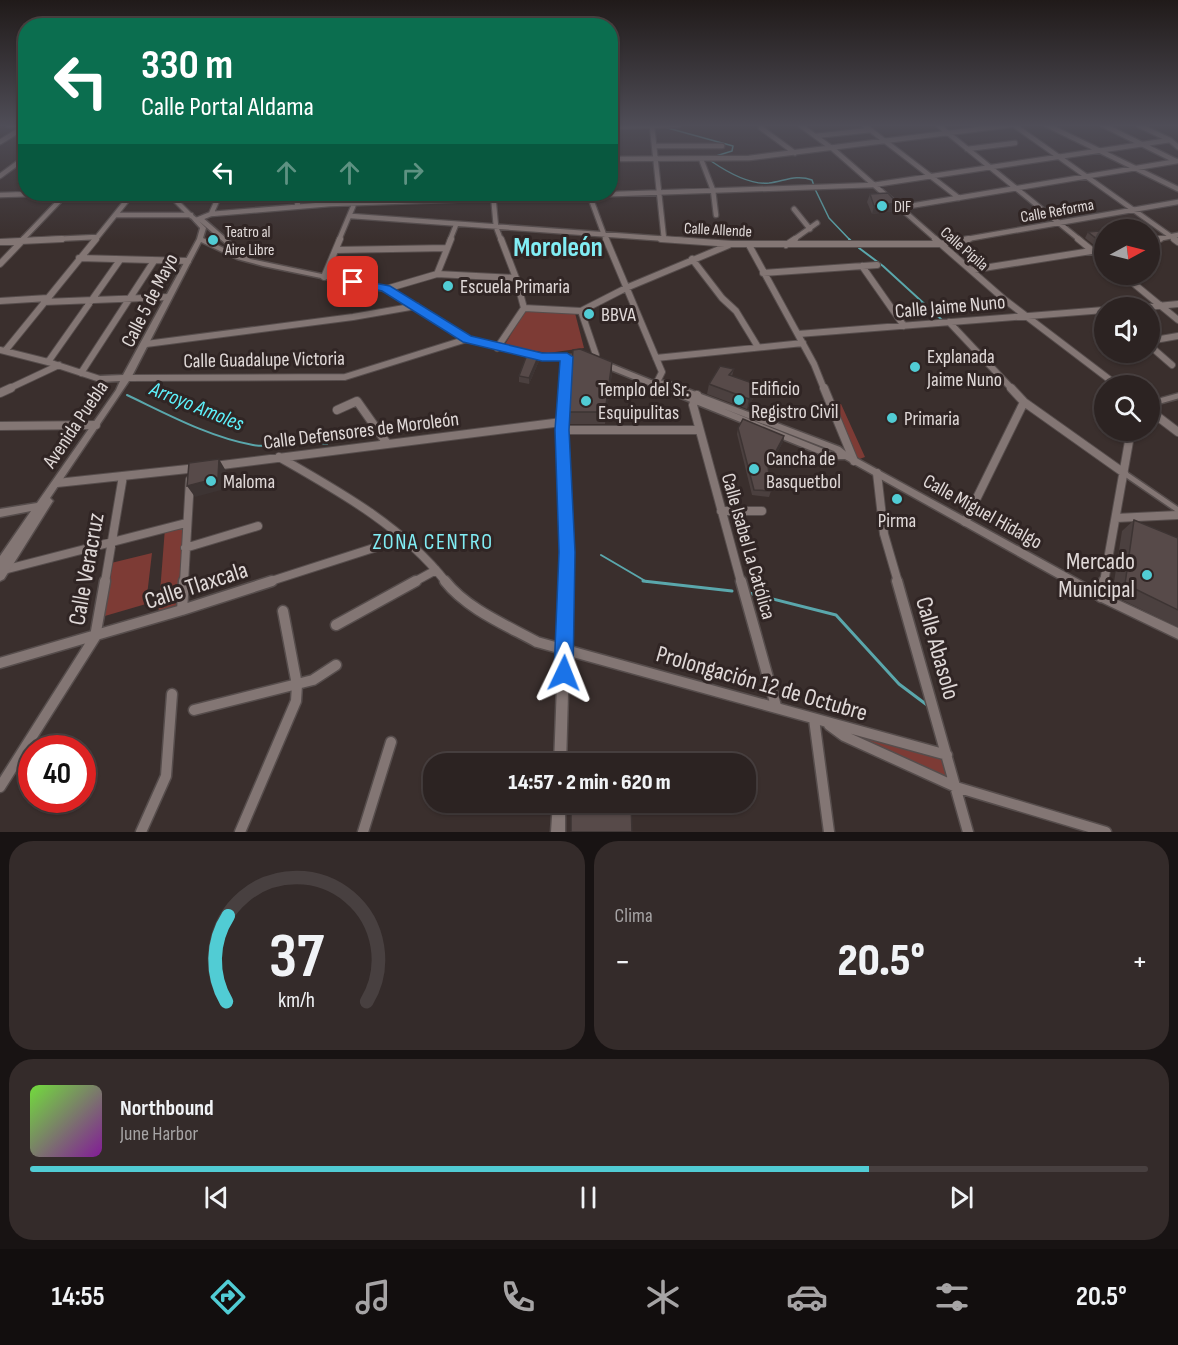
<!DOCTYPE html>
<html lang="es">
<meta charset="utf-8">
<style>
:root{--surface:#2c2322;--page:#342b2a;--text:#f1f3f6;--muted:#a6a4a5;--line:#484040;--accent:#51ccd4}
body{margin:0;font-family:"Sofia Sans Condensed",sans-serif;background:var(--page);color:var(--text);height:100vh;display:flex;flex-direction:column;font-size:22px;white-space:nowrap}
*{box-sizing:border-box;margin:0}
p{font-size:20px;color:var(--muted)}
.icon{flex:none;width:33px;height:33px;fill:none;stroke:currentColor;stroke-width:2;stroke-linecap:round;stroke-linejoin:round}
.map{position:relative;height:832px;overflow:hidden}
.sheet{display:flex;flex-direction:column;gap:9px;padding:9px;background:#181313;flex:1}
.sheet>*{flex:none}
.top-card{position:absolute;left:18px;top:18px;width:600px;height:183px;border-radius:24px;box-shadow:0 2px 4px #0004,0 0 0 2px var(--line);background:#0b6e4f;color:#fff;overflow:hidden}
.needle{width:39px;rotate:83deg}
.buttons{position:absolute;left:1094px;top:219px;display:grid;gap:12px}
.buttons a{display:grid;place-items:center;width:66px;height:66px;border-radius:50%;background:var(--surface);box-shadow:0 2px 4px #0004,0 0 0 2px var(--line);font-size:30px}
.speed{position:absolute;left:18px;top:735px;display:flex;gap:12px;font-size:30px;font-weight:700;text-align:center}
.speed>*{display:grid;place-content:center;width:78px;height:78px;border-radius:50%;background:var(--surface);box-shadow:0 2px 4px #0004,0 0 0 2px var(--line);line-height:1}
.speed .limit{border:9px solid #d22;background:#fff;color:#111}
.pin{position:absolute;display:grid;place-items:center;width:51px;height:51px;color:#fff;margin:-26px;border-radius:12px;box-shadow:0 3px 9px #0006}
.me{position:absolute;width:66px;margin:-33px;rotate:2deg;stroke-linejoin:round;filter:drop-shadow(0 0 4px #0008)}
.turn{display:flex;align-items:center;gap:21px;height:126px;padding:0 24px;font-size:27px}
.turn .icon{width:78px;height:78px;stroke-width:2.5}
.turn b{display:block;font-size:42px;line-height:51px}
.lanes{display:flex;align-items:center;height:57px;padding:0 24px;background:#0003;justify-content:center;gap:30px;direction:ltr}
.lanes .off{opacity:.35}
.big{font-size:45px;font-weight:800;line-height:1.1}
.sheet .tile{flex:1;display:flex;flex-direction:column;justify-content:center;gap:9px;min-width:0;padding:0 21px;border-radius:24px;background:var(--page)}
.sheet .dial{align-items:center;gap:0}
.dial svg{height:156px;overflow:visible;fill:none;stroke:var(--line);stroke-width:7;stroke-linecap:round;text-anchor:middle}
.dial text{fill:var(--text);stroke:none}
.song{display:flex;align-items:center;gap:18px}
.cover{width:72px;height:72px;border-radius:9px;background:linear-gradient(135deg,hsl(100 70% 55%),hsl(290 70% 35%))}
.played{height:6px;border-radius:3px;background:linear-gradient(90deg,var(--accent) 75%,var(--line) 75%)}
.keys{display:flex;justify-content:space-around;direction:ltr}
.heat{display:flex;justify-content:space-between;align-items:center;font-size:33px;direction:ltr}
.sheet .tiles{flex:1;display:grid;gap:9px;grid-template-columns:1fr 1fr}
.tile:last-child{grid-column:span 2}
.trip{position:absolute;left:423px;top:753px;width:333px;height:60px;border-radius:24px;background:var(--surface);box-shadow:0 2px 4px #0004,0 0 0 2px var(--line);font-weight:800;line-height:60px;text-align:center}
.tabs{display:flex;height:96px;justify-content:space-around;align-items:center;background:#120e0e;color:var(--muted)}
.tabs .icon{width:42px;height:42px}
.tabs .on{color:var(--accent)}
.tabs b{font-size:27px;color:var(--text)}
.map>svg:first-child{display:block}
</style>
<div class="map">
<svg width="1178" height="832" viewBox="0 0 1178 832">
<rect width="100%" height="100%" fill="#3a2f2d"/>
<path fill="#7d3b35" d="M525,311L575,313L584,348L548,353L504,346Z
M831,404H841L865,457L854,461Z
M186,523L182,610L158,618L165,528Z
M152,553L146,604L98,618L107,564Z
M824,722L947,755L956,787Z"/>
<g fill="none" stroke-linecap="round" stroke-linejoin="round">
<path stroke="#5aa7ac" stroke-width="1.5" d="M664,127L733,146L732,151L716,156
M711,161C727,172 750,185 769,183C784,181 797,174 812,180L814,186
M815,189L829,218L850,240"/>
<path stroke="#5aa7ac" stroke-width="2" d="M849,239L852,242
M859,248L883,266L942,320
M127,395C167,414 209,437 253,445C278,449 302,438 327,444
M601,555L647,582"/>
<path stroke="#5aa7ac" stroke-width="3" d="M643,581L732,591
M749,593L836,615L899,684L927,705"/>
<g stroke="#564d4c" stroke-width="8">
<path id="pedestrian" d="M1149,404L1178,396
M1124,473L1178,510"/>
</g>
<g stroke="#564d4c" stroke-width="7">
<path id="minor-far3" d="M8,125H26
M800,125L833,149L937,240
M864,125L959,198
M938,125L1080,240
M1014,125L1176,240
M1047,125L1178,189
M1103,125L1176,161
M1138,125L1170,140L1178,147
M652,126L664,239
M610,127L678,125
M761,128L795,153
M815,136L871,130
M0,142L26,126
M656,146H722
M967,149L1015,143
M610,159L749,158L1011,125
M701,159L713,190L716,215
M0,176L26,157
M169,194L191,216
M493,194L496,227L501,240
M589,194L606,240
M0,195L32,194
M297,205L301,194
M898,208L1178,161
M794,209L810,229
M211,214L220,194
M116,215H191
M351,216L682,240
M196,220L211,214L330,204L873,185L1170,140
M22,240L66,194
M33,240L97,237
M95,240L132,194
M339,240L355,202
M450,240L456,225
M793,240L817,223
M961,240L1178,202
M1152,240L1178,235"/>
</g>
<g stroke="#564d4c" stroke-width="8">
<path id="minor-far2" d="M501,239L516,278L524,308
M606,239L662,372L655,386
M661,239L732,244H940L969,239
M935,239L1005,300L1118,386
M1078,239L1104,260
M1174,239L1178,242
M1149,241L1160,239
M0,242L62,239
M749,245L814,364L824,389
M786,245L795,239
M336,250L447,248
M79,258L188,261
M692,259L722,298L736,311L758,347
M0,264L24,239
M862,266L904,326
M971,270L1104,249
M763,273L877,265
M437,274L451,239
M1122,274L1178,320
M324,277L340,239
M386,289L437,274L516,278
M0,301L48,298
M44,302L169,297
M524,308L581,311L626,288L729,245
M1137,308L1178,304
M581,311L596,355L595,361
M949,322L1012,389
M798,334L1104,310
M1149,341L1178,336
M146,344L353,317L416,306
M1149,345L1172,365
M497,348L524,308
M0,350L48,362L100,379
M5,351L96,239
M656,358L803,343
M48,362L120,260
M81,373L154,261
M127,378L345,377L467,339
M8,389L59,365"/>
</g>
<g stroke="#564d4c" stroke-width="10">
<path id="minor-far1" d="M824,388L854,461
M1011,388L1024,402L1124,473
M0,393L11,388
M697,395L693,405L741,582
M337,410L357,401L386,442
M1149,410L1178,432
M0,426L96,425
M562,430H699
M279,457C340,492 402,526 446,582
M214,466L562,422
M877,473L884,534L898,582
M57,483L197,468
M721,511H762
M1116,518L1178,515
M965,522L1024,402
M185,548L258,526
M0,571L186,523
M105,582L123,476
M184,582L190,480
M268,582L383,545L400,535
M414,582L436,570
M1104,582L1131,430"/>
</g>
<g stroke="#564d4c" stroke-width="13">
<path id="minor" d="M445,581C467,609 506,625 537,642L947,755
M741,581L776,706
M897,581L968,832
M1101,597L1104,581
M182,610L184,581
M336,625L416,581
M0,663L182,610L272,581
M194,710L313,680L336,665
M814,719L829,832
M829,725L844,736L956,787L1106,832
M0,787L95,637L105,581
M141,832L166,776L172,694
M240,832L296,701L297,685L283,611
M363,832L391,742"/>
</g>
<g stroke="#564d4c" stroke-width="3">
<path id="tertiary" d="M193,215L197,218L202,217L250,259L388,288L469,337L542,355H586L587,357L586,359H571L566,422L572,552L566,764H554L562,552L558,422L563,359H542L464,341L384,291L263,266L237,259L201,242L131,378L50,498L53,501L51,504L4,579L0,581V556L31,511L0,517V509L37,503L116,390L120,381L100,382L96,379L100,376L123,375L197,239L200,228L190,217ZM199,221L240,256L203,238L206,228Z
M604,361L651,380L667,381L840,447L849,454L1105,594L1178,628V639L1097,600L845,459H832L601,366L600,364L601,362ZM722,408L834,451L837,454H836Z
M553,802H565V832H551Z"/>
</g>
<use href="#pedestrian" stroke="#837674" stroke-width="5"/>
<use href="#minor-far3" stroke="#837674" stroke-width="4.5"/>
<use href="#minor-far2" stroke="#837674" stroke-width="6"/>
<use href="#minor-far1" stroke="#837674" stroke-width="8"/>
<use href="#minor" stroke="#837674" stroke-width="10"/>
<use href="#tertiary" fill="#837674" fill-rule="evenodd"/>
</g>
<path fill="#4b403f" d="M870,194L895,211L872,214L867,202Z
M1088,232L1104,234V244L1094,245L1085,238Z
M539,355V361L529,384L519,382V376Z
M612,362V373L605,424H568V412Z
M734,369L732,376L755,395L747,409L707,394L709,384Z
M738,428L784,436L783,442L768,468L771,491L769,497L752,495L737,434Z
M1134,520L1178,538V627L1112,595L1122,531Z"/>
<path fill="#3d3433" d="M897,203L895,211L872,214L874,206Z
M539,355V361L529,384V378Z
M612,362V373L605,424V412Z
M758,385L755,395L747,409L749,399Z
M784,436L783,442L766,472L768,466Z
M219,459L226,471L225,489L195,497L187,486Z"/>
<path fill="#574a49" stroke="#3d3433" stroke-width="1.5" d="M888,193L897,203L874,206L870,194Z
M1099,231L1104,234V239L1098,240L1088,232Z
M580,349L612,362L605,412H568L573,350Z
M528,352L539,355L529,378L519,376Z
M720,366L734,369L729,375L758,385L749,399L709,384Z
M743,419L784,436L768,466L771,491L754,490L738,428Z
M219,459L218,478L187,486L189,463Z
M1134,520L1178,538V610L1125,584Z
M571,802H631L632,832H571Z"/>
<linearGradient id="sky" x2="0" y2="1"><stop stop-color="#201a19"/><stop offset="0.52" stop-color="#4f4d57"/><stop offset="1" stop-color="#4f4d57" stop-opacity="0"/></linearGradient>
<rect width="1178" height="241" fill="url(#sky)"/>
<path fill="#1a73e8" stroke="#114b97" stroke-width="1.5" d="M353,279L390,286L471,336L542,353H567L573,357L569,430L575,552L573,673L570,680L564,682L557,680L554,673L559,552L555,430L560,361H542L463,342L382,291L350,284L348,282Z"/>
<g fill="#51ccd4" stroke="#302524" stroke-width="2">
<circle cx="882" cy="206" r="6"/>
<circle cx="213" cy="240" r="6"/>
<circle cx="448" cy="286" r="6"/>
<circle cx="589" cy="314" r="6"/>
<circle cx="915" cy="367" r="6"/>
<circle cx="739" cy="400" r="6"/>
<circle cx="586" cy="401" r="6"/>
<circle cx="892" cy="418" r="6"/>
<circle cx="754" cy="469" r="6"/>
<circle cx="211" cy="481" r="6"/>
<circle cx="897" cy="499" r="6"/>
<circle cx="1147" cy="575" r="6"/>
</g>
<g text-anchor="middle" stroke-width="6" stroke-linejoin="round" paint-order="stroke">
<g font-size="16" fill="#e0d9d8" stroke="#302524" text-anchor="start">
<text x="894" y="212">DIF</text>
<text x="225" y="237">Teatro al<tspan x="225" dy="18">Aire Libre</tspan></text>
</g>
<g font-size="16" fill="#e0d9d8" stroke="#302524">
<text transform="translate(1057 210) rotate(-10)" y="6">Calle Reforma</text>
<text transform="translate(718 229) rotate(3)" y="6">Calle Allende</text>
<text transform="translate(965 248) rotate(41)" y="6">Calle Pípila</text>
</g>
<g font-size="20" fill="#e0d9d8" stroke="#302524" text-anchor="start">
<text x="460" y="293">Escuela Primaria</text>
<text x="601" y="321">BBVA</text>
<text x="927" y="363">Explanada<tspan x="927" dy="23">Jaime Nuno</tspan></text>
<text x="751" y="395">Edificio<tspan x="751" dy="23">Registro Civil</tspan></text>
<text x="598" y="396">Templo del Sr.<tspan x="598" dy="23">Esquipulitas</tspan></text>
<text x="904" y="425">Primaria</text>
<text x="766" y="465">Cancha de<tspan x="766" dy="23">Basquetbol</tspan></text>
<text x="223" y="488">Maloma</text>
<text x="897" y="527" text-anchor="middle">Pirma</text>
</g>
<g font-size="20" fill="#e0d9d8" stroke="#302524">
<text transform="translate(149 300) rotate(-63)" y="7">Calle 5 de Mayo</text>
<text transform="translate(950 306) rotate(-5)" y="7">Calle Jaime Nuno</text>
<text transform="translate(264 359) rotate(-1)" y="7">Calle Guadalupe Victoria</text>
<text transform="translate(75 424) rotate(-56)" y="7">Avenida Puebla</text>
<text transform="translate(361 430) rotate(-7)" y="7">Calle Defensores de Moroleón</text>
<text transform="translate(983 511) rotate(29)" y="7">Calle Miguel Hidalgo</text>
<text transform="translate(749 546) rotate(74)" y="7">Calle Isabel La Católica</text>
</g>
<g font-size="21" font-style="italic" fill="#5df2fc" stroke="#302524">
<text transform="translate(197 406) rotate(22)" y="7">Arroyo Amoles</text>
</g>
<g font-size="22" letter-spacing="1.5" fill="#81edf4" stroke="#302524">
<text x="433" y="549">ZONA CENTRO</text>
</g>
<g font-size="24" fill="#e0d9d8" stroke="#302524" text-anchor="end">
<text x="1135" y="569">Mercado<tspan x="1135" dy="28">Municipal</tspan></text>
</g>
<g font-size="24" fill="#e0d9d8" stroke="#302524">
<text transform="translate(86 569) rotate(-80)" y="8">Calle Veracruz</text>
<text transform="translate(196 585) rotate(-18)" y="8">Calle Tlaxcala</text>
<text transform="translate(938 648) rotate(74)" y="8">Calle Abasolo</text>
<text transform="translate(762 683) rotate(16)" y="8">Prolongación 12 de Octubre</text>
</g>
<g font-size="27" font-weight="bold" fill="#81edf4" stroke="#302524">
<text x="558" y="256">Moroleón</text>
</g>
</g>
</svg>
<div class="buttons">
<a><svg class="needle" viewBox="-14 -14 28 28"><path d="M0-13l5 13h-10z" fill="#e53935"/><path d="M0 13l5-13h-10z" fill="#a6a4a5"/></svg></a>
<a><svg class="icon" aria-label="sound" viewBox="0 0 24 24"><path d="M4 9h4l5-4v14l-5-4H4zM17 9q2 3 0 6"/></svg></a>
<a><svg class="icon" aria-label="search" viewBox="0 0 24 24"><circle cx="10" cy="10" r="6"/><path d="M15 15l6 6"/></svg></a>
</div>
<div class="speed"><div class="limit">40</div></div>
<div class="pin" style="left:353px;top:282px;background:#d93025"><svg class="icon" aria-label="arrive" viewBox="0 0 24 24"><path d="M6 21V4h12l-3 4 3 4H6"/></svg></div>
<svg class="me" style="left:564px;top:673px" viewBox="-20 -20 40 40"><path d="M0-17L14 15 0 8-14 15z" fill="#1a73e8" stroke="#fff" stroke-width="4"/></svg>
<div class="trip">14:57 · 2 min · 620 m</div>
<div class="top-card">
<div class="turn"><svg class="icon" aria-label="left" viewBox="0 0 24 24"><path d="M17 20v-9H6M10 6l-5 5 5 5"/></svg><div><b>330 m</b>Calle Portal Aldama</div></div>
<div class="lanes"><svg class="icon" aria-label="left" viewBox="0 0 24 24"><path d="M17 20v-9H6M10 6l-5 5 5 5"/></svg><svg class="icon off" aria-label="ahead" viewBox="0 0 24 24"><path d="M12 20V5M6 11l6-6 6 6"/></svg><svg class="icon off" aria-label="ahead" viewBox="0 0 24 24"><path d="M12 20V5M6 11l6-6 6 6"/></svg><svg class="icon off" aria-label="right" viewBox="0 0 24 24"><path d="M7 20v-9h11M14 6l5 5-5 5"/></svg></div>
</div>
</div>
<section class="sheet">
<div class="tiles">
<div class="tile dial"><svg viewBox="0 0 100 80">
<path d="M14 69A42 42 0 1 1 86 69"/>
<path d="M14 69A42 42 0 0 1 15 25" stroke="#51ccd4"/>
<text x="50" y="56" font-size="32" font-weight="700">37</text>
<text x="50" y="72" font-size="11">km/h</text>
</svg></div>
<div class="tile"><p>Clima</p>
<div class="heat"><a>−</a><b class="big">20.5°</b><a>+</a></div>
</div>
<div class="tile">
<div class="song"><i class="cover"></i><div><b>Northbound</b><p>June Harbor</p></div></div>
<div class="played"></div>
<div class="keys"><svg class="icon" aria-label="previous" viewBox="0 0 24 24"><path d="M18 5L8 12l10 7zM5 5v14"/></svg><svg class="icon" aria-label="pause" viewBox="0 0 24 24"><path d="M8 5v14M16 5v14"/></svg><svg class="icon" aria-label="next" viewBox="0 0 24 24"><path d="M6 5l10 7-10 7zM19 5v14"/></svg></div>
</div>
</div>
</section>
<nav class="tabs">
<b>14:55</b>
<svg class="icon on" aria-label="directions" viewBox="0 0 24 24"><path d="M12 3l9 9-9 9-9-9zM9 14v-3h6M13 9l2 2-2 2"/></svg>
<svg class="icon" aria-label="music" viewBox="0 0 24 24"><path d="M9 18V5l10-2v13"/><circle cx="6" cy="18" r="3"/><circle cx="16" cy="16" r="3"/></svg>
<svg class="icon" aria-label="phone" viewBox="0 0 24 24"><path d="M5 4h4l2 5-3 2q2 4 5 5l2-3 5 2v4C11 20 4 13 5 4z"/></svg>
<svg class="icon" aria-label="climate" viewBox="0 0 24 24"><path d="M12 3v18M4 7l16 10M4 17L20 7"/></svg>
<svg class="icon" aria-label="car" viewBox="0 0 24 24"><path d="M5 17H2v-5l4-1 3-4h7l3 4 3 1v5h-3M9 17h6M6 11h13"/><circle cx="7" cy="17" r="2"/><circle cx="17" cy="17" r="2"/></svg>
<svg class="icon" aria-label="filters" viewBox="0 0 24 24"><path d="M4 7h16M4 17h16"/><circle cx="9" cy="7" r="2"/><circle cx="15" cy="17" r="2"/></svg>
<b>20.5°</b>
</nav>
